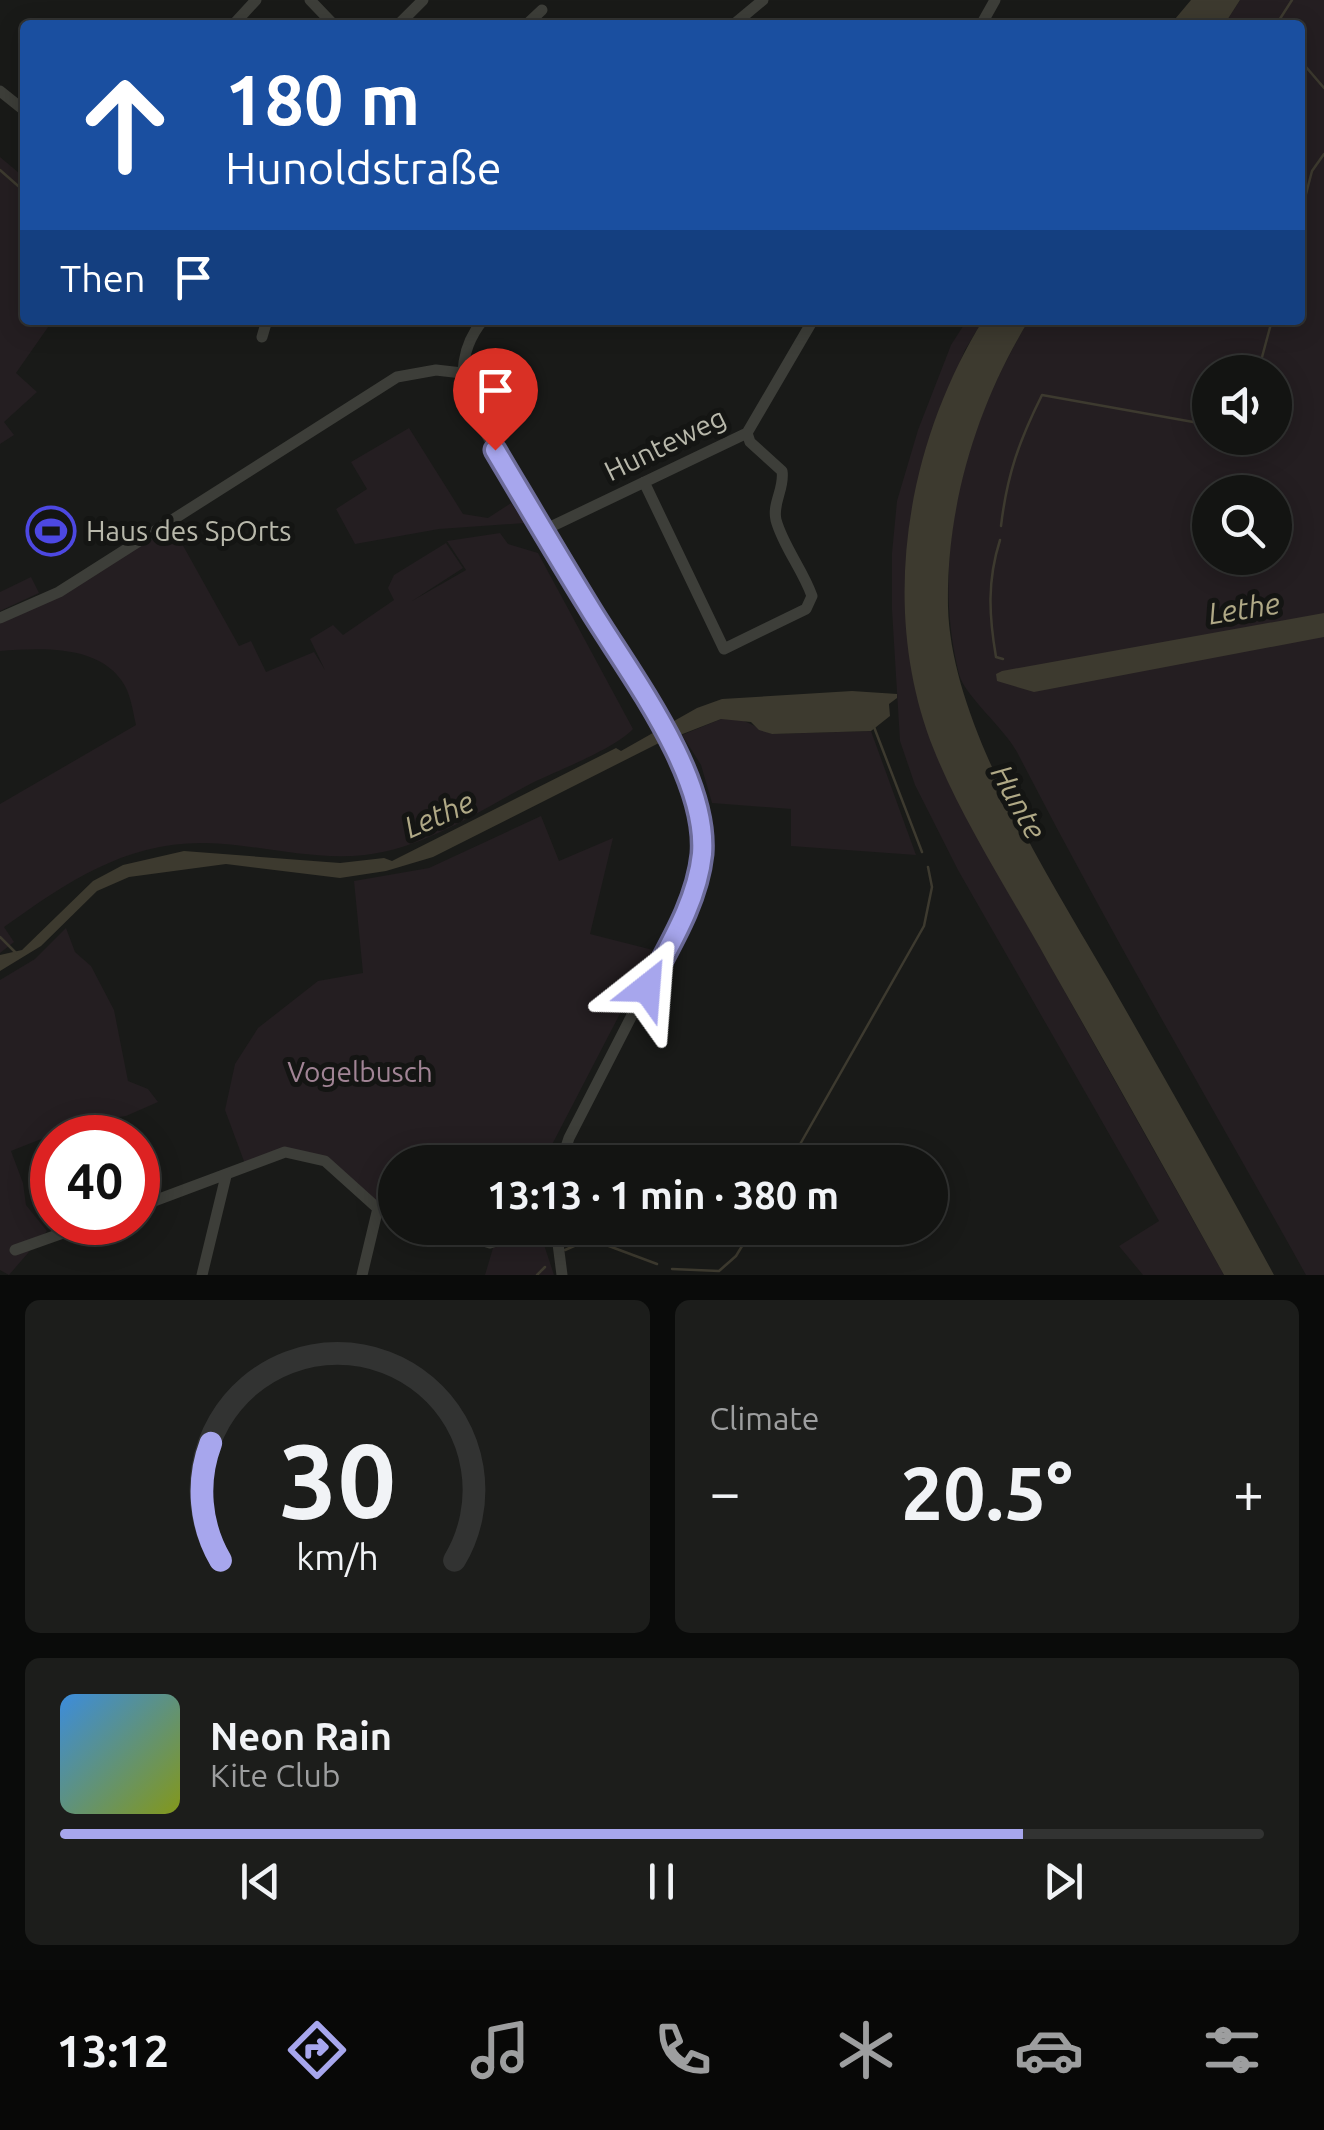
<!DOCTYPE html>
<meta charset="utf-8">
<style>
:root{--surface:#131412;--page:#1c1d1b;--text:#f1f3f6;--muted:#9d9e9f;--line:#323332;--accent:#a7a6ed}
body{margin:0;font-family:Ubuntu,sans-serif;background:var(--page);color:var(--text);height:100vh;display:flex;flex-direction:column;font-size:38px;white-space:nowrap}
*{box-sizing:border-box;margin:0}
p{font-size:32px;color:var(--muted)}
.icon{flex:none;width:55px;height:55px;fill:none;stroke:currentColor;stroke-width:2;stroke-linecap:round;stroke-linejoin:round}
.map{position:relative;height:1275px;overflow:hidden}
.panel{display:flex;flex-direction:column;gap:25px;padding:25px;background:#0a0b0a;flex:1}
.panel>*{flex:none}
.guide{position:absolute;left:20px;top:20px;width:1285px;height:305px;border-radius:10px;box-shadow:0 5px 25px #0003,0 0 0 2px var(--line);background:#1a4fa0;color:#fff;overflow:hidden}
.tools{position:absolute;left:1192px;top:355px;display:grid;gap:20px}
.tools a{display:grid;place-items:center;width:100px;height:100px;border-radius:50%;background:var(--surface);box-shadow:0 5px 25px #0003,0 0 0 2px var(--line);font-size:50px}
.speed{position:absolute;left:30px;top:1115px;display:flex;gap:20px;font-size:50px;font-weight:700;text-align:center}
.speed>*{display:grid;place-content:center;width:130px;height:130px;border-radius:50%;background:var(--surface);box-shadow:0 5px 25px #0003,0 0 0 2px var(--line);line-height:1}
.speed .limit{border:15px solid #d22;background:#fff;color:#111}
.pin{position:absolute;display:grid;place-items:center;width:85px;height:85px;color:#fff;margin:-102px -42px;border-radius:50% 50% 50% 0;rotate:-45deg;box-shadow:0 0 10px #0007}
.pin .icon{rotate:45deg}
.me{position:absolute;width:110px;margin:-55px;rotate:28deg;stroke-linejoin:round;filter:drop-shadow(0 0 8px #0008)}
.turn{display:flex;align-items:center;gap:35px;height:210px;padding:0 40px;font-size:45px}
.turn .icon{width:130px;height:130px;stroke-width:2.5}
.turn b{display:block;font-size:70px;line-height:85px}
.then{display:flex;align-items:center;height:95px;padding:0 40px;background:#0003;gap:20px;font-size:38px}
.big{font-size:75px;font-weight:700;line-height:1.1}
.panel .tile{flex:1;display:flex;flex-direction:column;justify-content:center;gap:15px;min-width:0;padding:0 35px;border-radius:15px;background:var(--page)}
.panel .dial{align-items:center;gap:0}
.dial svg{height:260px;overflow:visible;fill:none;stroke:var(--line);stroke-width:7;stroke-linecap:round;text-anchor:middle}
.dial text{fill:var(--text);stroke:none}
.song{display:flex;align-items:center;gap:30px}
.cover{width:120px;height:120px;border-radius:15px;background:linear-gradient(135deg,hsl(210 70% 55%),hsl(70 70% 35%))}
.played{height:10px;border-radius:5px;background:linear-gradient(90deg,var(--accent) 80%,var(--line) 80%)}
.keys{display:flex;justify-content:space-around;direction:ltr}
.heat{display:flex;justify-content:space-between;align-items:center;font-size:55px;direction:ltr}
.panel .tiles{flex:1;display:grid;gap:25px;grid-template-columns:1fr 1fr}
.tile:last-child{grid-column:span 2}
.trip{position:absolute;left:378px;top:1145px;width:570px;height:100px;border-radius:50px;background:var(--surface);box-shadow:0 5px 25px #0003,0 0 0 2px var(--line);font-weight:700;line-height:100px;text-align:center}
.tab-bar{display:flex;height:160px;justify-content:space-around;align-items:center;background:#080807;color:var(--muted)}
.tab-bar .icon{width:70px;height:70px}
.tab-bar .selected{color:var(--accent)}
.tab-bar b{font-size:45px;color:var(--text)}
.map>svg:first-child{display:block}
</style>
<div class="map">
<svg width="1324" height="1275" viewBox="0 0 1324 1275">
<rect width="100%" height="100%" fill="#191a18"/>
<path fill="#241e21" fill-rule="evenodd" d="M1240,0H1324V1275H1306C1209,1101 1108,929 1017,752C1004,728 964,695 959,674C929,554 966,423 1029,320H1300V25H1224ZM1210,372H1275V438H1210ZM1210,492H1275V558H1210Z
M0,157L25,178V320H53L16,373L37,392L4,422L14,435L0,444Z
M967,320H983L965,350L949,389L912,673L934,749L979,839L1224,1275H1143L1119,1246L1159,1221L958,870L915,785L900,741L892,610V553L897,501L918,430L951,345Z
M409,428L463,514L488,518L511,503L525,523L439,529L355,544L336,509L367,489L351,462Z
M171,524L239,646L251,641L266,672L314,652L325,670L310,639L333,625L343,635L394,600L388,588L394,575L446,543L463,568L412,601L466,570L447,541L500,533L508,544L538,553L633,729C614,749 559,770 532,783C479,811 425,848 365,855C310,861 258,844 205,843C124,842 66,883 4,927L14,942L0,953V804L136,725C133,712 131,697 125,686C102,644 41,648 0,651V623Z
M31,577L39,593L0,611V592Z
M733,718C749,721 758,729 772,734L871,731L916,855L791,846V809L712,803L701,765L682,735L721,719Z
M541,816L559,861L613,838L590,934L653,950L543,1162H395V1212L384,1209L326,1159L287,1148L245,1164L225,1110L235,1064L258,1028L318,981L363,973L354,881L429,868Z
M66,928L75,952L91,966L114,1010L128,1081L148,1089L158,1102L126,1116L84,1122L11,1151L23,1183L26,1205L47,1231L9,1275L0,1270V980L35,959Z
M541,1236L554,1275H485L493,1248Z"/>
<path fill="#3d3a2f" d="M1191,0H1240L1224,25H1170Z
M983,320H1029C977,405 946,506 948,607C951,725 1049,877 1108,979C1164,1077 1220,1175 1274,1275H1224C1166,1171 1108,1067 1049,964C1012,897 962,820 934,750C878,610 906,445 983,320Z
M1324,613V637L1034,692L997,681L996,674L1002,671Z
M852,691L897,694V698L889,704L890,716L871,731L772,734L759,730L751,722L721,719L657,744L433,857L386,871L340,878L226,864L129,877L97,891L41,946L0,971V955L22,950L93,881L123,865L184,851L340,863L384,858L392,861L616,748L621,751L697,708L722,699Z"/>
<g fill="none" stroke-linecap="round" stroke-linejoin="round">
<path stroke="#3d3a2f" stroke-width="2.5" d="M1276,25L1292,0
M1300,60L1324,88
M0,170L25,192
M1300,217L1312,171L1324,154
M1258,372L1272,320
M1001,526C1007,475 1019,441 1042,395L1210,425
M1000,540C987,581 989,616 996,657L1003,659
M874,727L922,852
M0,937L17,954
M790,1162L924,926L932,887L928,867
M565,1250L590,1239L657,1264
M672,1269L719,1271L736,1256L753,1228
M537,1275L545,1267"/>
<path stroke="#3d3e39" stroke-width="11" d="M310,0L334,25
M233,25L256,0
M398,25L423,0
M526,25L542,10
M733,25L763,0
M981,25L995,0
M0,91L25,111
M483,320C462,346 458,376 470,407L672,744C703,803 708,843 688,906L569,1138L561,1162
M262,337L267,320
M644,482L724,649L806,609L812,596C803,570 783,546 776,520C772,503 785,488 782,471L750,442L747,433
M542,531L747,433L813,320
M0,618L59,592L397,377L436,370L462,373
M138,1207L285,1152L325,1161L375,1206L395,1212
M440,1228L490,1243L546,1228
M556,1228L562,1275
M15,1250L94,1222
M202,1275L226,1176
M362,1275L378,1208"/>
</g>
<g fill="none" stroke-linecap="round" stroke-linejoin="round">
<g stroke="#6d6c9a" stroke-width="25">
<path id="route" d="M495,450C526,502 557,555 589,607C629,673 708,775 702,854C697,902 669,946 647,988"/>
</g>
<use href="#route" stroke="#a7a6ed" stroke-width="18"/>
</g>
<defs>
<g id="stadium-ring" transform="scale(2.5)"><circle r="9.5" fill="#141513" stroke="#4d48e2" stroke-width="1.5"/><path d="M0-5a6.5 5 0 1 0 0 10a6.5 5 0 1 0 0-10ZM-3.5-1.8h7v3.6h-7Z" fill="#4d48e2"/></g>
</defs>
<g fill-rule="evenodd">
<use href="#stadium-ring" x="51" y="531"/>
</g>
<g text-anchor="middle" stroke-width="10" stroke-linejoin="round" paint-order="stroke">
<g font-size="28" fill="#b8b8ab" stroke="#141513">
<text transform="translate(665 444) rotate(-26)" y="10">Hunteweg</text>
</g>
<g font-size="28" fill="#b8b8ab" stroke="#141513" text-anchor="start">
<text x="86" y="541">Haus des SpOrts</text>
</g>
<g font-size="28" fill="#a18495" stroke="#141513">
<text x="360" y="1082">Vogelbusch</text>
</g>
<g font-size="30" font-style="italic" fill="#b0a986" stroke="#141513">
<text transform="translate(1244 609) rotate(-9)" y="10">Lethe</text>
<text transform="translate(1018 802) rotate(61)" y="10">Hunte</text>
<text transform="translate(439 815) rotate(-24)" y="10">Lethe</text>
</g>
</g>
</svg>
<div class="tools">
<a><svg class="icon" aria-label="sound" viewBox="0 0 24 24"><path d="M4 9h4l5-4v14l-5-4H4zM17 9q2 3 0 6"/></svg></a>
<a><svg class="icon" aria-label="search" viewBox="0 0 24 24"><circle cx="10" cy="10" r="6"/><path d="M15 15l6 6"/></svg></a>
</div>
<div class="speed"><div class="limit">40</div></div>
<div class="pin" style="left:495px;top:450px;background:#d93025"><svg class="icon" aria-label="arrive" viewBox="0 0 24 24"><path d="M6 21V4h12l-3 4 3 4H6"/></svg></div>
<svg class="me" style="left:647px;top:988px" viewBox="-20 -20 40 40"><path d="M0-17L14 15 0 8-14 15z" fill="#a7a6ed" stroke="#fff" stroke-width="4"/></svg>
<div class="trip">13:13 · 1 min · 380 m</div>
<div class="guide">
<div class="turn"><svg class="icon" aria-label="ahead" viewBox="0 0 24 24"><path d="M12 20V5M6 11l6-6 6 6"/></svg><div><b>180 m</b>Hunoldstraße</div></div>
<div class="then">Then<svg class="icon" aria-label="arrive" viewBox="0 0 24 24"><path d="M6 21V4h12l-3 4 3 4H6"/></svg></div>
</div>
</div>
<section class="panel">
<div class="tiles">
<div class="tile dial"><svg viewBox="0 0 100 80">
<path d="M14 69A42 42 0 1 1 86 69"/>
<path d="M14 69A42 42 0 0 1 11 33" stroke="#a7a6ed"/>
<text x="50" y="56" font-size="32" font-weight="700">30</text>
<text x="50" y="72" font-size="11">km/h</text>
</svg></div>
<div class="tile"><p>Climate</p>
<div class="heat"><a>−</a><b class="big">20.5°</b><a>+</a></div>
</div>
<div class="tile">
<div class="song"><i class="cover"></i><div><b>Neon Rain</b><p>Kite Club</p></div></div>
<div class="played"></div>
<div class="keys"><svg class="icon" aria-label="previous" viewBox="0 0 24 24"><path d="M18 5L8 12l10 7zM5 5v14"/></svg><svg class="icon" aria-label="pause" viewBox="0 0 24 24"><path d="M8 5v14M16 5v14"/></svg><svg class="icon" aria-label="next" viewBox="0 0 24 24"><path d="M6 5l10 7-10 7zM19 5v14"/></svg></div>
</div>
</div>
</section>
<nav class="tab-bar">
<b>13:12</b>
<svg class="icon selected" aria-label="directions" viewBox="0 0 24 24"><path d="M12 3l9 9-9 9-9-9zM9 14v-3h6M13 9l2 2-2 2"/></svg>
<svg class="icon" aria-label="music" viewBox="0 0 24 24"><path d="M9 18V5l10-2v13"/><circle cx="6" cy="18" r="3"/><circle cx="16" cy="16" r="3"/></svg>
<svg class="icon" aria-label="phone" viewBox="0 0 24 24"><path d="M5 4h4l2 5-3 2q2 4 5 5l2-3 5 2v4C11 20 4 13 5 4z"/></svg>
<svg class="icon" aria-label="climate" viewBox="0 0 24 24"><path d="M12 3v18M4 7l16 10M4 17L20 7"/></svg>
<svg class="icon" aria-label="car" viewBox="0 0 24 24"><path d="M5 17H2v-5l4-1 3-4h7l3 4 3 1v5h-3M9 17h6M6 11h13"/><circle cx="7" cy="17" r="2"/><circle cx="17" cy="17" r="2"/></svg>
<svg class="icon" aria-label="filters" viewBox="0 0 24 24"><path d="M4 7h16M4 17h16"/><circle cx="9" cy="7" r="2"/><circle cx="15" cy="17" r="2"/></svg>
</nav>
